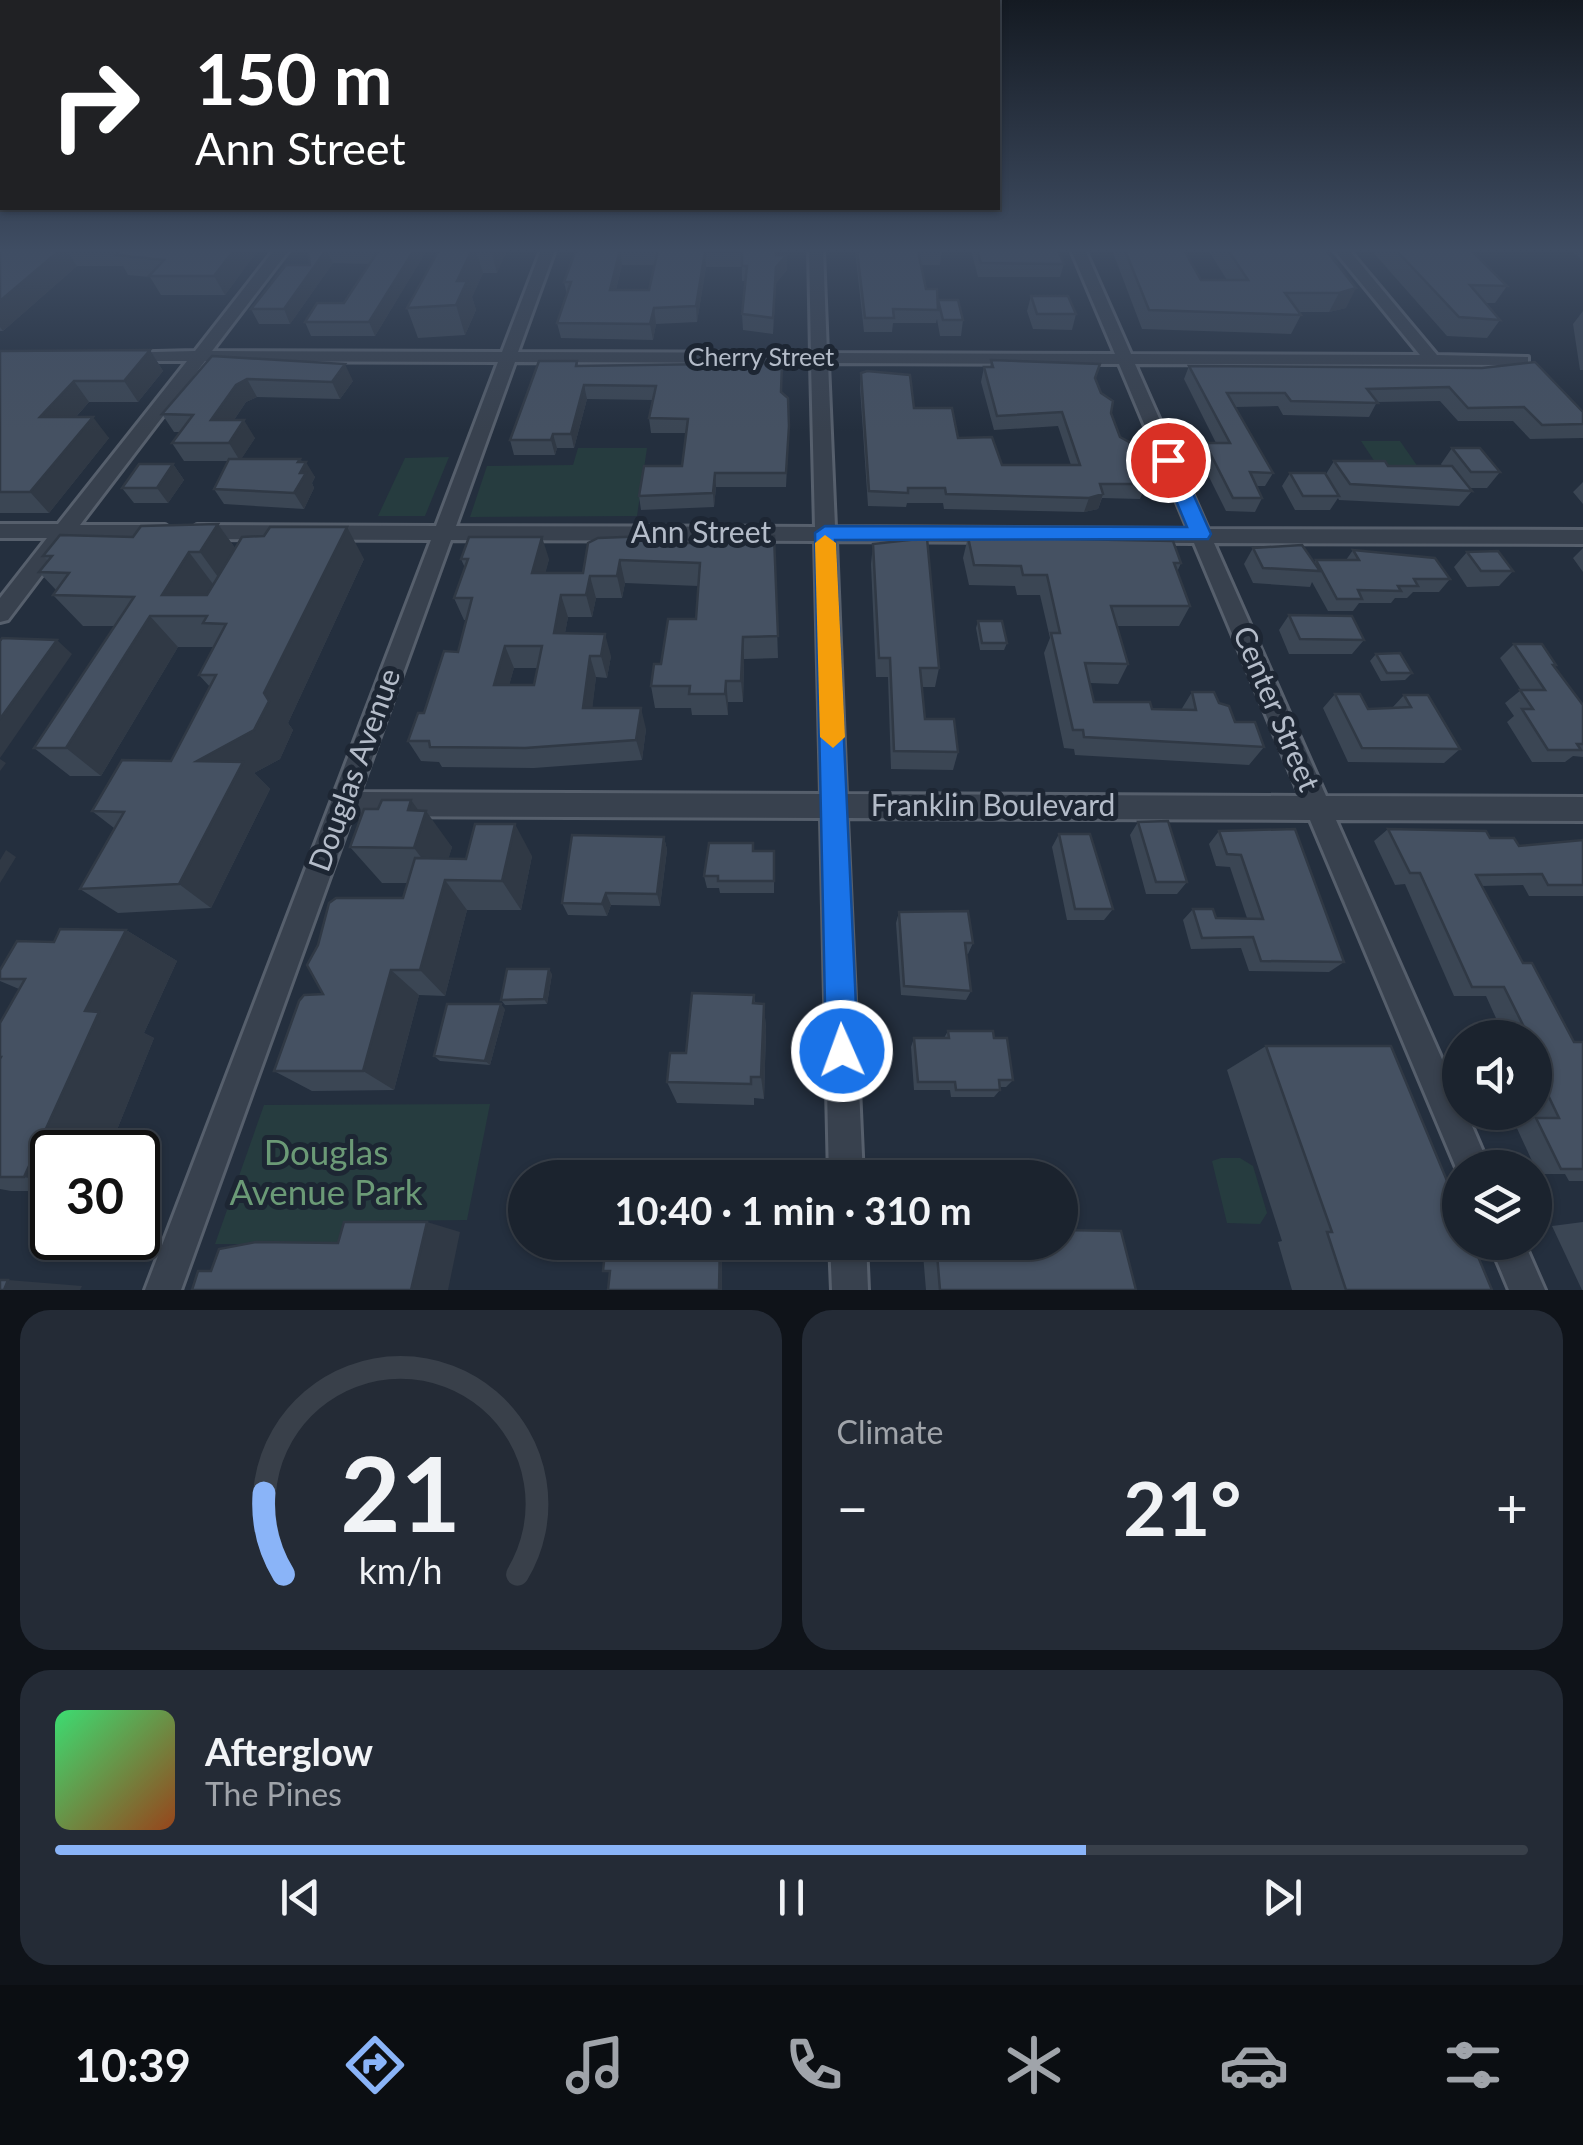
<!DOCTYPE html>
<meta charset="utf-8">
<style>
:root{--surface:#1b232e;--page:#242b36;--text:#f1f3f6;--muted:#a0a4aa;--line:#39404a;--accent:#8ab4f8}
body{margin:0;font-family:Lato,sans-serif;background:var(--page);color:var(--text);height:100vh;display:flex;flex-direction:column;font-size:38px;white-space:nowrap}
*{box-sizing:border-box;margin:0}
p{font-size:32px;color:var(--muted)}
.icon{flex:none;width:55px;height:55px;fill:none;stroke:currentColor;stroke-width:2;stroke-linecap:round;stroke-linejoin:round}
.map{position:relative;height:1290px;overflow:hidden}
.drawer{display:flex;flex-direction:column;gap:20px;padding:20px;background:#0f1319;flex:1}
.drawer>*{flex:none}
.guide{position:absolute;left:0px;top:0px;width:1000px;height:210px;box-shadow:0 2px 8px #0004,0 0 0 2px var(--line);background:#202124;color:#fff;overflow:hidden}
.tools{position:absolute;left:1442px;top:1020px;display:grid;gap:20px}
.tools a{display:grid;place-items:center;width:110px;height:110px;border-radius:50%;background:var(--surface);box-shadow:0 2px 8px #0004,0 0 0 2px var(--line);font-size:50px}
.speed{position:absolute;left:30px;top:1130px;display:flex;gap:20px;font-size:50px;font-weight:700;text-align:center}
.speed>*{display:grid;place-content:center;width:130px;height:130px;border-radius:50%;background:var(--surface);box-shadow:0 2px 8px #0004,0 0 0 2px var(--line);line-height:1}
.speed .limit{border:5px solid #111;border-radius:15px;background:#fff;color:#111}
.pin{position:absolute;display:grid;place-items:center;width:85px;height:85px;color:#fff;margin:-42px;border:5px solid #fff;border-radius:50%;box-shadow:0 2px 10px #0007}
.me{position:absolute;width:110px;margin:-55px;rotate:358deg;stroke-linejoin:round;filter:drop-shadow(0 0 8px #0008)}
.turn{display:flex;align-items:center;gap:35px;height:210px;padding:0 30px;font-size:45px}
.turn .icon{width:130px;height:130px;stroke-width:2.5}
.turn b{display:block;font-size:70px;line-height:85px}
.big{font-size:75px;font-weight:700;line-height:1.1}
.drawer .tile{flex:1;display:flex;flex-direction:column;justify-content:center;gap:15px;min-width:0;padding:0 35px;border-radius:30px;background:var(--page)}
.drawer .dial{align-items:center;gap:0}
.dial svg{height:260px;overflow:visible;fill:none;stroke:var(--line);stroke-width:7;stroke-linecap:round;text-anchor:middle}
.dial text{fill:var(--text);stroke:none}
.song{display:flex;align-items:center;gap:30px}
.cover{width:120px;height:120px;border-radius:15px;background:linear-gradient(135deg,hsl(140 70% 55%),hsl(20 70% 35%))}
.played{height:10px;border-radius:5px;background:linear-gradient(90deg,var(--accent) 70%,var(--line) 70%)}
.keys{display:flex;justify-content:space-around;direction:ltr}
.heat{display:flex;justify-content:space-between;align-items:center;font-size:55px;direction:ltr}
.drawer .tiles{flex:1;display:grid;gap:20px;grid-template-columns:1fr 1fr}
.tile:last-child{grid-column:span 2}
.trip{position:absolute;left:508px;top:1160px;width:570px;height:100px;border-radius:50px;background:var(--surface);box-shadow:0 2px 8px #0004,0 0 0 2px var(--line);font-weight:700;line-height:100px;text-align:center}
.tab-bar{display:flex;height:160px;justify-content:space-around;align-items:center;background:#0b0e12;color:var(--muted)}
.tab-bar .icon{width:70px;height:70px}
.tab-bar .on{color:var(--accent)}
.tab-bar b{font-size:45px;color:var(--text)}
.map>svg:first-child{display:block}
</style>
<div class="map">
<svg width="1583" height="1290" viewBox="0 0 1583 1290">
<rect width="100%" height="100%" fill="#242f3e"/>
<path fill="#263c3f" d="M1361,441H1400L1425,477H1385Z
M578,448H647L637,516L470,517L487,466L573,465Z
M449,457L425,516H378L405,458Z
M490,1104L467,1220L376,1221L370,1244H215L264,1105Z
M1221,1158H1240L1253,1166L1267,1213L1260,1224L1227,1223L1212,1161Z"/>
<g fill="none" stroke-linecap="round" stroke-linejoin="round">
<g stroke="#565f6c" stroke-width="6">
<path id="street" d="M274,250H289L212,351L502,352L541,250H555L518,352L811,353L809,250H823L827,353L1115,354L1071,250H1085L1131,354L1420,355L1334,250H1349L1437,355L1528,357V363L1522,365L1135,364L1208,529L1583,530V544L1214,543L1326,796L1583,797V821L1336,820L1460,1100V1112H1466L1490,1168H1460V1177L1310,820L847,818L863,1178H829L821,818L352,816L181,1290H145L431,540L197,539L187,532L197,525L436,526L498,362L205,361L80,525H165L175,532L172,537L70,538L8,620L0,622V598L47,538H0V524H58L187,361H123L117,359V353L195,351ZM515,362L811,363L815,527L456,526ZM828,363L1119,364L1188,529L835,527ZM451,540L815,541L821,794L360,792ZM836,541L1194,543L1300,796L846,794Z
M830,1242H866L868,1290H832Z
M1489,1242H1524L1545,1290H1509Z"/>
</g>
<use href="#street" fill="#38414e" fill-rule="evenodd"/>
</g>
<path fill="#3b4654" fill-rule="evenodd" d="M0,250H258L225,295H161L150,277L128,275L123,266H77L3,331H0Z
M308,250H427L375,336H311L305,322L344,303L369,264L333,263L290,324H259L251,309L310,265Z
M439,250H507L497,273H483L472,297L476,310L465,335L418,338L407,308Z
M576,250H777V255L787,270L776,283L773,334L743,330L742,314L745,281H742V267H706L697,322L656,324L653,340L561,338L557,323L567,295L564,282ZM622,265H655L649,290H616Z
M855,250H942L940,265H920L926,289L938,301L963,320L961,336H940L937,319L936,323H893L892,332H864Z
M971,250H1058L1064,264L1060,277H978Z
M1112,250H1184L1201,280H1227L1208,250H1326L1346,308L1329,312H1299L1301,315L1291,334L1142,329Z
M1371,250H1471L1507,286L1495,303H1486L1500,320L1487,338L1447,336Z
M1571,250H1583V261Z
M1031,296L1076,314L1072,330L1033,329L1027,311Z
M1583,311V370H1580L1573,324Z
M150,350L163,371L138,402H89L76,417L109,438L49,513H0V351Z
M212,356L353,381L340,399L257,397L246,402L234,420L255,438L241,459H300L315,477L312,483L314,488L304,509L224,504L214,489L228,461H184L172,443L181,432H174L162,414Z
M991,360L1095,378L1120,437L1146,484L1140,499L1102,498L1098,509L1084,512L944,509L943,503H907L906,507L868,506L860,388L861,373L1002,465H1071L1058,426L994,430L981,382L984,367H990Z
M577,361L578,366L782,392L789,426L786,487H716L714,507L641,510L639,496L682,466L686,433H651L649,418L653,400L587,399L574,448H557L555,455H514L510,440Z
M1189,366L1482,368L1583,412V438L1530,439L1513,421H1458L1440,401L1377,402L1369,417L1283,415L1278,406L1235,407L1273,473L1265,486H1256L1262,498L1255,512L1226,511L1199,457L1205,443H1216L1184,379Z
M1452,448L1500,472L1487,488H1469L1472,491L1459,506L1339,500L1338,498L1330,510H1295L1282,486L1290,473L1326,474L1334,461L1388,466H1442L1441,464Z
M173,464L184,480L168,503H134L122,488Z
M1583,482V504L1573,492Z
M218,524L235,548L364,559L288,723L293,730L280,759L254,773L270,789L211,908L118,913L80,889L114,828L92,811L171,761L210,687L199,675L214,647H178L101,776H70L34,748L115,626H83L53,595L56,590L39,572L48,561L43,556L133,537Z
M774,536L778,658L744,659L743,702H728V715H692L691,708H655L651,686L661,664L696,619L698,586L625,583L622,598H596L592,617H568L565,633L611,656L607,678L596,677L592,708L646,729L642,760L534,768L442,767L439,762L421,761L408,741L458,652L466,620H464L454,598L465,568L461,559H549L545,573H583L588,543H717ZM514,668H538L534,685H509Z
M968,537L1181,563L1177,572L1190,606L1179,626H1117L1128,664L1118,684L1090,683L1094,702L1152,709L1181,710L1192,692L1219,703L1235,722L1264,747L1249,765L1075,755L1074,749L1064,748L1044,653L1050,638L1040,595H1017L1015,586L969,585L963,558Z
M873,544L939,668L935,687H922L925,719L958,752L953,770L891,769L888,677H876L871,564Z
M1253,548L1314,562L1316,560H1346L1353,550L1450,579L1439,592H1413L1407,598H1395L1391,603H1359L1353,611H1328L1312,582L1310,587L1253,583L1244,564Z
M1583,548V572L1573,558Z
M1467,552L1513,571L1499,586L1467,587L1454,567Z
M1289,615L1364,640L1352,654H1289L1279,630Z
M978,621L1007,643L1004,650H980L976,628Z
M1514,644L1556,665L1554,667L1583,705V757L1573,756L1565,762H1532L1507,722L1514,716L1505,703L1521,690L1500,658Z
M1376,654L1412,673L1405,680L1381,681L1370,661Z
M1335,694L1368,709L1392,708L1404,695L1460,749L1444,763L1348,762L1323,708Z
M418,810L452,847L448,859L532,856L521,910H467L445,996L419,995L394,1090L312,1091L274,1071L323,994L403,898L408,883H382L350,847Z
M1138,822L1187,882L1177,894H1146L1130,835Z
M1388,829L1490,838L1519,846L1583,840V896H1529L1523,885L1482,886L1523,963L1574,1042H1583V1181H1569L1565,1174H1538L1515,1124L1534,1118L1532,1112H1535V1038H1505L1486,996H1454L1405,884L1395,885L1374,841Z
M1219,831L1344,962L1329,972L1249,971L1241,948L1191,949L1183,920L1193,909L1216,918H1247L1230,867L1216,866L1209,844Z
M1059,834L1113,909L1104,920H1067L1052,847Z
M664,837L667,850L660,906L611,905L607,916L568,915L562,903Z
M753,843L754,851H774V893H720L719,888H707L704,876Z
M899,912L973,943L968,954H966L971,991L966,1000L901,995L896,923Z
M126,930L177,961L144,1033L154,1038L108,1152H52V1191H11L0,1189V1023L19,989L0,981V970L54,942Z
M552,974L547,1004L505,1005L501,1000Z
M754,995L755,1003L764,1004L766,1030L764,1099L754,1098V1105L677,1103L667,1082L686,1053Z
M505,1009L490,1065L440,1061L434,1056Z
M948,1031L994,1038L1013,1080L1006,1087H1000V1090L994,1097H951L950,1090H914L911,1047L914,1038H944Z
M1266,1046L1492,1290H1292L1278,1242L1282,1241L1227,1070Z
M1583,1222V1290H1582L1552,1226Z
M922,1242H1060L1136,1290H926Z"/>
<path fill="#303945" d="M60,250H66L77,266L3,331L0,327V301Z
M234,250H258L225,295L214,276Z
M326,250L333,263L290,324L284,309Z
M414,250H427L375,336L369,322Z
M472,250H476L483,273L472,297L476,310L465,335L456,305L457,281Z
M491,250L507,251L497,273Z
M620,250L622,265L612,305L610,290Z
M776,250V270V267L787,255V270L776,283L773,334Z
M705,252L706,267L697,322L696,306Z
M1356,288L1346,308L1329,312L1339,293Z
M654,308L656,324L653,340L650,324Z
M150,350L163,371L138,402L124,381Z
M345,364L353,381L340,399L332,382Z
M247,379L257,397L246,402L222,438L211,420L236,385Z
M74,381L89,402L57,438L40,417Z
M584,385L587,399L574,448L571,434Z
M93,417L109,438L49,513L30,492Z
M244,420L255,438L240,461L229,443Z
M553,434L557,448L555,455L551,440Z
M300,459L304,466L306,462L315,477L312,483L314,488L304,509L294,493L298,462Z
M173,464L184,480L168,503L157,488Z
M715,473L716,487L714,507L713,493Z
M1103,494L1098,509L1084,512L1089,498Z
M218,524L240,555L223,584L200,552Z
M347,527L364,559L288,723L293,730L280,759L254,773L270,789L211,908L179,884L197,761L264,693Z
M542,537L549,559L540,595L532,573Z
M189,552L213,584L194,616L162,595Z
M620,560L625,583L622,598L617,576Z
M590,576L596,598L592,617L586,595Z
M561,595L568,617L561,655L554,633Z
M150,616L178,647L101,776L66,748Z
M605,634L611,656L607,678L601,656Z
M743,637L744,659L743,702L741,681Z
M57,640L72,654L0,758V719Z
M505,646L514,668L503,707L494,685Z
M590,656L596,677L590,729L583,708Z
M726,681L728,702V715L725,694Z
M641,708L646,729L642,760L636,740Z
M0,759L6,763L0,771Z
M411,800L424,818L426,811L452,847L441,884L414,848L408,810Z
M515,824L532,856L521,910L502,881Z
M664,837L667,850L660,906L657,894Z
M6,850L16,857L0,883V860Z
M445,880L467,910L445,996L420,970Z
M606,893L611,905L607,916L602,904Z
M126,930L177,961L144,1033L154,1038L108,1152H52V1183L24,1177L85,1011Z
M549,969L552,974L547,1004L544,999Z
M391,970L419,995L394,1090L363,1071Z
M501,1004L505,1009L490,1065L485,1061Z
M764,1004L766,1030L764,1099L761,1077Z
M427,1222L460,1232L448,1290H411Z
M720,1242H722V1290H719Z
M8,1280L82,1286L80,1290H4Z"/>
<path fill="#455162" stroke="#303945" stroke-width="2.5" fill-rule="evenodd" d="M0,250H60L0,301Z
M120,250H234L214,276H149L164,260L116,255Z
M308,250H326L284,309H251L286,265H310Z
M354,250H414L369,322H305L317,303H344L378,251Z
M439,250H472L457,281H467L456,305L407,308Z
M576,250H620L610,290H649L658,250H776V255H787L776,267L773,318L742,314L747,266H742V252H705L696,306L654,308L650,324L557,323L571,282H564Z
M857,250H942L918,251L926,289H937L938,310L893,309L894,318H865Z
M977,250H1058L1064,264L981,263Z
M1125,250H1184L1201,280H1248L1228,250H1326L1356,288L1339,293H1285L1301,315L1149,310Z
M1396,250H1471L1507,286L1470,285L1500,320L1459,317Z
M1031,296H1068L1076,314H1037Z
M938,300H958L963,320H943Z
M150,350L124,381H74L40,417H93L30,492H0V351Z
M212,356L345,364L332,382L247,379L236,385L211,420H244L229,443H172L193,415L162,414Z
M991,360L1100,364L1095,378L1101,393L1113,401L1111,413L1120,437L1129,442L1146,484H1100L1103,494L1089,498L946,494L945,488H908V493L869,491L861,373L867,371L910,375L914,408H952L958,438L992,437L1002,465H1080L1062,412L997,416L984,367H993Z
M539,361H577L576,366L782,363L781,392L788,398L789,426L786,473H715L713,493L639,496L644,466H682L688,419L649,418L656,386L584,385L571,434H553L551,440H510Z
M1535,362L1583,412V424L1542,425L1524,407L1468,408L1449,387L1367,389L1378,403L1291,401L1285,393H1227L1273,473L1250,472L1262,498H1233L1205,443H1230L1189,366L1482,368Z
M1452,448H1480L1500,472H1471Z
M229,459H300L298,462H306L300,473H306L294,493L214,489Z
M1334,461H1385L1388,466H1452L1472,491L1350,484Z
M139,464H173L157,488H122Z
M1290,473H1325L1339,496H1303Z
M218,524L200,552H189L162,595H207L242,537L264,536L270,527H347L264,693L269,701L254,730L197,761L243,762L179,884L80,889L124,812L92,811L122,760L171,761L216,675H199L226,624L203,623L207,616H150L66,748H34L134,597L53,595L69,573L39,572L52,556H43L60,535L133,537L141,526Z
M676,535L680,543H717V538L733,536H774L778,636L743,637L741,681H726L725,694H689L690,686H651L654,664H661L668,619H696L700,563L620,560L617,576H590L586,595H561L554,633L605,634L601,656H590L583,708H641L636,740L525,748L430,747L429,741H408L418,713H424L444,651L458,652L472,598H454L468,559H461L469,537H542L532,573H583L588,543L598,538ZM505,646H542L534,685H494Z
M968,537L1173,541L1181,563H1174L1190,606H1111L1128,664L1085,663L1094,702H1150L1152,709L1196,710L1192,692H1214L1219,703L1229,706L1235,722H1255L1264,747L1084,737L1083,730H1073L1051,633H1060L1047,575H1023L1021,566L974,565Z
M927,538L939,668H920L925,719H954L958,752L894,751L890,658H879L873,544Z
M1302,545L1320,571L1263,568L1253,548Z
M1353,550L1435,558L1450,579H1414L1418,586H1398L1401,591L1358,590L1362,599H1337L1316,560H1359Z
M1498,551L1513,571H1481L1467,552Z
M1289,615L1352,616L1364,640L1300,639Z
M978,621H1002L1007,643H982Z
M2,638L57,640L0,719V641Z
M1514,644H1542L1556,665H1553L1583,705V744H1577L1581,750H1548L1522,709H1533L1520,690H1545Z
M1400,653L1412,673H1387L1376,654Z
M1335,694H1360L1368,709L1411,707L1404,695H1428L1460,749L1362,748Z
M382,800H411L408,810L426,811L414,848L350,847L364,809H378Z
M1168,821L1187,882H1156L1138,822Z
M475,824H515L502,881L445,880L420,970H391L363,1071H274L299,1001L304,995L323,994L307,965L318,945L329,903L336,898H403L415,858L466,859Z
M1295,829L1344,962L1261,961L1253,937L1202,938L1193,909H1213L1216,918L1263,919L1241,855L1227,854L1219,831Z
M1388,829L1486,831L1490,838H1514L1519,846L1583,840V885H1548L1542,874L1476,875L1523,963H1532L1574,1042H1583V1169H1561L1536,1118H1559L1535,1068V1038H1520L1519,1035H1528L1504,987H1472L1420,873H1410Z
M1059,834H1090L1113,909H1075Z
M572,835L664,837L657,894L606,893L602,904L562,903Z
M709,843H753V851H774V881H718V876H704Z
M968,911L973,943H965L971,991L904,986L899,912Z
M60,929L126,930L85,1011L99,1012L24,1177H0V1059L1,1057H0V1023L25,979H0V970L17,941L54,942Z
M507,969H549L544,999L501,1000Z
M692,993L754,995L753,1003L764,1004L761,1077H751V1084L667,1082L670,1053H686Z
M447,1004H501L485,1061L434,1056Z
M948,1031H993L994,1038H1007L1013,1080H999L1000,1090H956L955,1082H918L914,1038H949Z
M1266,1046H1391L1460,1212V1242H1472L1492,1290H1346L1327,1232H1332Z
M720,1168V1178H629L630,1169Z
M344,1222H427L411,1290H192L198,1271H211L219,1249L256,1242L338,1243Z
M1060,1230L1121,1231L1136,1290H940L936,1242H1060Z
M606,1242H720L719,1290H608L610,1271H603Z
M0,1280H8L4,1290H0Z"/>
<linearGradient id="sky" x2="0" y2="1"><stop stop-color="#141a22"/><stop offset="0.58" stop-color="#3f4d63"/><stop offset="1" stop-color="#3f4d63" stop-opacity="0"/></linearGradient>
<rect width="1583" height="431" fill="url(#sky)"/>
<path fill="#1a73e8" stroke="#114b97" stroke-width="2.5" d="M1168,454L1178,460L1211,534L1208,539L835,540L858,1051L853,1062L842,1067L831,1062L826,1051L815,533L825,526L1187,527L1159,460Z"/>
<path fill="#f59e0b" d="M825,535L836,543L845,737L833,748L820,737L815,543Z"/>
<g text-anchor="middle" stroke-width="10" stroke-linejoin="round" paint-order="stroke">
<g font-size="25" fill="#b4bcc9" stroke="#1d2633">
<text x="761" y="366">Cherry Street</text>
</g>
<g font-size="30" fill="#b4bcc9" stroke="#1d2633">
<text x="701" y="543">Ann Street</text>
<text transform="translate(1276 709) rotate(67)" y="10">Center Street</text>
<text transform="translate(355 770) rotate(-70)" y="10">Douglas Avenue</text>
<text x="993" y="816">Franklin Boulevard</text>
</g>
<g font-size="35" fill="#6b9a76" stroke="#1d2633">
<text x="326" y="1165">Douglas<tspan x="326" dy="40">Avenue Park</tspan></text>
</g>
</g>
</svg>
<div class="tools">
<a><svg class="icon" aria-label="sound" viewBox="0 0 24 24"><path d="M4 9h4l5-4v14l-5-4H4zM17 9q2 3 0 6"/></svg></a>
<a><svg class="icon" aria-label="layers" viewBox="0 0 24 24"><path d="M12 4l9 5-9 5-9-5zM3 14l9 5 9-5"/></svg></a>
</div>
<div class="speed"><div class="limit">30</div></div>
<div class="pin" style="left:1168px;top:460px;background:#d93025"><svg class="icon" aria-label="arrive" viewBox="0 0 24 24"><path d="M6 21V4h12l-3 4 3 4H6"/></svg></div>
<svg class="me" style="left:842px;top:1051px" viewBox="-20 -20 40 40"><circle r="17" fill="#1a73e8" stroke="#fff" stroke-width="3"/><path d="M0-11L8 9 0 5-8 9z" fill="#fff"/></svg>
<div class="trip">10:40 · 1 min · 310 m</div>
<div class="guide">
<div class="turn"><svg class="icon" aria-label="right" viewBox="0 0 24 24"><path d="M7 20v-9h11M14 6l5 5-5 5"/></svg><div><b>150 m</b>Ann Street</div></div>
</div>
</div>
<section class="drawer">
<div class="tiles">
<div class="tile dial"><svg viewBox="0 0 100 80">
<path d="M14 69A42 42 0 1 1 86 69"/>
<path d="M14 69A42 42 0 0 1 8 44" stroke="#8ab4f8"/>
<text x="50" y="56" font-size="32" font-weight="700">21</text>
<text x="50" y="72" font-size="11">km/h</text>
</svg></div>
<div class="tile"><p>Climate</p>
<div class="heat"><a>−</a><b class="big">21°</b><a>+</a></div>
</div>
<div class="tile">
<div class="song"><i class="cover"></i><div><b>Afterglow</b><p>The Pines</p></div></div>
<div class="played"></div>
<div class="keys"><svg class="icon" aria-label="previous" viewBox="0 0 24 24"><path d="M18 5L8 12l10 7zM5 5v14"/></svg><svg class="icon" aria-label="pause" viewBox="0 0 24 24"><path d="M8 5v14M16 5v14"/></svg><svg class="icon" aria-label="next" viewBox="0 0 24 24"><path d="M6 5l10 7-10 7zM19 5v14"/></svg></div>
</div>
</div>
</section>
<nav class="tab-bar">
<b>10:39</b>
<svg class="icon on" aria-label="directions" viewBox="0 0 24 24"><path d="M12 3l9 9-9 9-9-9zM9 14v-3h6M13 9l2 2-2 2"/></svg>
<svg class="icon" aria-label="music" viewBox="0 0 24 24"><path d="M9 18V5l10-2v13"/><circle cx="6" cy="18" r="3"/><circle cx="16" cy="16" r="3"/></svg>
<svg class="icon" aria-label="phone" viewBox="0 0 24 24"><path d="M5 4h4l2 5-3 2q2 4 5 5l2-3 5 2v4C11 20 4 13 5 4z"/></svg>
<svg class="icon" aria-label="climate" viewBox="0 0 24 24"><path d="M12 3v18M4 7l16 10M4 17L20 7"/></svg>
<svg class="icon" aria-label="car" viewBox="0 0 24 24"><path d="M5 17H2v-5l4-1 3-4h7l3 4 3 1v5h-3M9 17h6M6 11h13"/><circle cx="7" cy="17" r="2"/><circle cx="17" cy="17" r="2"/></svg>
<svg class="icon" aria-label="filters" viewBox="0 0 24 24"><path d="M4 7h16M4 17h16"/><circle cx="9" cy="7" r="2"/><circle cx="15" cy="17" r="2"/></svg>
</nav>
